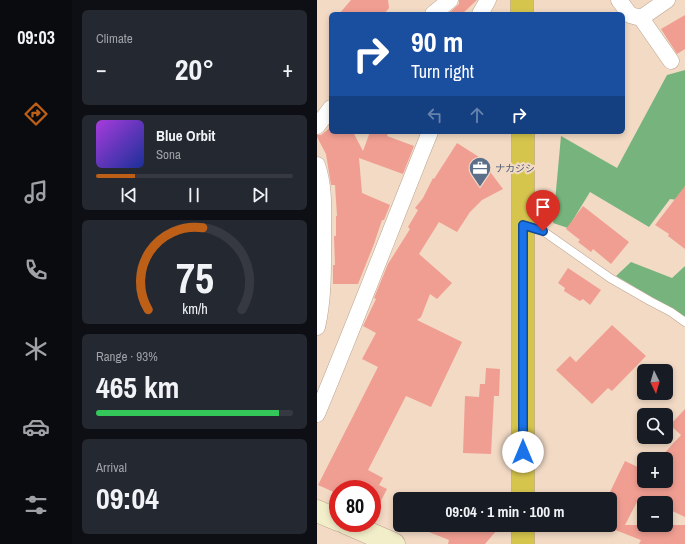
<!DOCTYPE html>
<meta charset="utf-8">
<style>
:root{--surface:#171b24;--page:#242831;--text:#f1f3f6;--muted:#9ea1a6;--line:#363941;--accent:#be5f17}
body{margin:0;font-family:"Archivo Narrow","Noto Sans JP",sans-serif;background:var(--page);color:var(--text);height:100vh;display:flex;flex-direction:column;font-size:15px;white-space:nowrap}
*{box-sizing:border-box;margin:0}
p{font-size:13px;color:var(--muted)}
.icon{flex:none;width:22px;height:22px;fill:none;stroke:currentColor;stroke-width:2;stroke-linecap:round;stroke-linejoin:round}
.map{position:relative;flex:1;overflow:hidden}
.side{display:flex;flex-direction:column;gap:10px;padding:10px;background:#0d0f14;width:245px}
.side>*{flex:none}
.guide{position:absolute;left:12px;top:12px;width:296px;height:122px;border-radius:6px;box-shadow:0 2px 6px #0003;background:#1a4fa0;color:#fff;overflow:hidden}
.needle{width:26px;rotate:175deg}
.buttons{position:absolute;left:320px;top:364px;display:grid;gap:8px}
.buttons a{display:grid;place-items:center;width:36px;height:36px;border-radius:6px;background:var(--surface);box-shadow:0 2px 6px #0003;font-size:20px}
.speed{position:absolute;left:12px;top:480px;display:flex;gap:8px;font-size:20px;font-weight:700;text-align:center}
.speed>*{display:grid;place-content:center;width:52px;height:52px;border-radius:50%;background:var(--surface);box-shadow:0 2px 6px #0003;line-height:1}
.speed .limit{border:6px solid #d22;background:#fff;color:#111}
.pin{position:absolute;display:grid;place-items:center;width:34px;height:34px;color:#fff;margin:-41px -17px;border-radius:50% 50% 50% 0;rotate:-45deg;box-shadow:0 0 4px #0007}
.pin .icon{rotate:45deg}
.me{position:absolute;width:44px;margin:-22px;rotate:0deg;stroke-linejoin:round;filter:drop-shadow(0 0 3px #0008)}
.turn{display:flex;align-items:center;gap:14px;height:84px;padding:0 16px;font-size:18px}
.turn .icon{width:52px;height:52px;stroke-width:2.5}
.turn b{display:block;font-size:28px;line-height:34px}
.lanes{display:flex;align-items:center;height:38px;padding:0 16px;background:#0003;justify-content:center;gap:20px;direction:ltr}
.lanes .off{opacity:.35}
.big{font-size:30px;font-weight:700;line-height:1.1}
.side .widget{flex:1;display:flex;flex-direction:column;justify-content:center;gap:6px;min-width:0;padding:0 14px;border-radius:6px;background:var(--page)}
.side .dial{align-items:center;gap:0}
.dial svg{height:104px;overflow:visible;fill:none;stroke:var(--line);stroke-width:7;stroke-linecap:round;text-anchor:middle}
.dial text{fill:var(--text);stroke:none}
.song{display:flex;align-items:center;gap:12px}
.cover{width:48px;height:48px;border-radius:6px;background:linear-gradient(135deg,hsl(280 70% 55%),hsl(230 70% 35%))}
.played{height:4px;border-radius:2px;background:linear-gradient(90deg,var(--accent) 20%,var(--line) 20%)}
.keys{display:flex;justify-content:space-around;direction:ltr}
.heat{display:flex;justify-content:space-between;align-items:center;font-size:22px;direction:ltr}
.charge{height:6px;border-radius:3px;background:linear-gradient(90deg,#34c759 93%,var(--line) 0)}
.trip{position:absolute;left:76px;top:492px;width:224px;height:40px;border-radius:6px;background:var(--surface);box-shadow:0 2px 6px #0003;font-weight:700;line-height:40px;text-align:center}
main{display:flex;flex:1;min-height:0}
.tabs{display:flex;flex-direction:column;width:72px;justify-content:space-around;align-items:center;background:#090b0e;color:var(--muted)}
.tabs .icon{width:28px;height:28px}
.tabs .active{color:var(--accent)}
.tabs b{font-size:18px;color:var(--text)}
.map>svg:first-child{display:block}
</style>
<main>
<nav class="tabs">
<b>09:03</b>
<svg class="icon active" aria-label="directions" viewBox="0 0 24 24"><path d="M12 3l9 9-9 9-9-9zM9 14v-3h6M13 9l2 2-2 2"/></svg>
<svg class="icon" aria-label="music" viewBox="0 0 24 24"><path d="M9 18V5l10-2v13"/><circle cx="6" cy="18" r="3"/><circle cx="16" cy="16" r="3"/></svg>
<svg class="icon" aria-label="phone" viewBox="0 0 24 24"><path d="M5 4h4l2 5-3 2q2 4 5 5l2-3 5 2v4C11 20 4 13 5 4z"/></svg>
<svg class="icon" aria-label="climate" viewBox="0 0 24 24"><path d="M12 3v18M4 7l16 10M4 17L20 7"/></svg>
<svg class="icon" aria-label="car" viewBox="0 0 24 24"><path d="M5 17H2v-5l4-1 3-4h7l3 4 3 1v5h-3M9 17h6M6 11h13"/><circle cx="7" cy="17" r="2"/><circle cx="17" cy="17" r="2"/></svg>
<svg class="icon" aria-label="filters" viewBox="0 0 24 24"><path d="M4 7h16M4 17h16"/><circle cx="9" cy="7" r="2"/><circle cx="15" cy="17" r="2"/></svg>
</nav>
<section class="side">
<div class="widget"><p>Climate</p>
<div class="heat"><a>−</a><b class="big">20°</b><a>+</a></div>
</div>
<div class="widget">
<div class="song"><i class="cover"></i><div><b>Blue Orbit</b><p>Sona</p></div></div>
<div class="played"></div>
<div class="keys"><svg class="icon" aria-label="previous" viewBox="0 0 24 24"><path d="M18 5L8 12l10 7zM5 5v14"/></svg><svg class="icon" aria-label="pause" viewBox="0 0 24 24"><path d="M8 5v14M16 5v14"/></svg><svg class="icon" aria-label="next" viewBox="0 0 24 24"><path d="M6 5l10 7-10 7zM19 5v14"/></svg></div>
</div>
<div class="widget dial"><svg viewBox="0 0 100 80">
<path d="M14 69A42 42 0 1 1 86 69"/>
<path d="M14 69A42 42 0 0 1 56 6" stroke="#be5f17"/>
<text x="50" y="56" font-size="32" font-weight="700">75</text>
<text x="50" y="72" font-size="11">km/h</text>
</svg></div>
<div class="widget"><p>Range · 93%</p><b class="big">465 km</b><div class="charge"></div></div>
<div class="widget"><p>Arrival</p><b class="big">09:04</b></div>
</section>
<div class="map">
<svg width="368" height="544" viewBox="0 0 368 544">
<rect width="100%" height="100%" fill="#f2dac5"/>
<path fill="#77b47d" d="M368,70V201L353,199L332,227L273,192L251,228L236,223L244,136L300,168L350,75Z
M314,262L355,278L368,266V317L299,276Z"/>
<path fill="#f19e92" d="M34,0H71L72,8L67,14H22Z
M142,0H160L145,14H133L132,13L142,4Z
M368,15V49L360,54L344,29Z
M14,127V132H36L46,151L53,132H72L70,136L97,146L86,174L42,158L45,193L73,205L67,220H65L57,244L41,284H16V265H18L17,236H19V216H20L18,185H14L9,154L0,137V135H4Z
M140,143L162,157L186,189L165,200L153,212L140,232L122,222L102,254L135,283L120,299L113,294L104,317L100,320L145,342L114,407L89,396L51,470L66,478L62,485L70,489L55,518V489H21V494L1,485L61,367L45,359L59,333L46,326L59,299L57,298L71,264L93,229L91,227L101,210L98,208L106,198L116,178L117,179Z
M368,186V249L351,236L352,234L338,225Z
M266,206L312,242L294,264L276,249L274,252L261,242L263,240L249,229Z
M251,268L284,290L273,305L266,299L263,301L247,291L248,288L241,283Z
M295,325L329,356L295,391L291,388L275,404L239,370L253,356L259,362Z
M169,368L183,369L182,396H177L174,454L146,453L148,396L162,397L163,384H168Z
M368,409V517L349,508V503H338L323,496L308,525H368V544H322L324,540L288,526L293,525V492L308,461L327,470V481H349V459H342L364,435L353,425Z
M97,525H168L180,530L168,544H131L132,540L97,526Z"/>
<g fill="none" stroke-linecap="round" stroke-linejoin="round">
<g stroke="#bba490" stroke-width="9">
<path id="lane" d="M207,225L226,231L293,278L333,301L354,312L368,322"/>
</g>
<g stroke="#bba490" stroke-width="17">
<path id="street" d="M302,0L313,15L324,18L354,61
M116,14L133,0
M163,14L171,0
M324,18L350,0
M0,126L14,108
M0,165C8,188 6,212 6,235C6,266 7,297 0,327
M0,414C39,321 75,226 113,132"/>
</g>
<g stroke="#bba490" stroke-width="23">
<path id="secondary" d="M0,511L21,520
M29,523L77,544"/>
</g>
<g stroke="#9e8f3f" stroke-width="23">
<path id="highway" d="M205,0V14
M206,132V499
M206,544V525"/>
</g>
<use href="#lane" stroke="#fff" stroke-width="8"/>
<use href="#street" stroke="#fff" stroke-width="16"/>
<use href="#secondary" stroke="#f3eeca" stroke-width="22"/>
<use href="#highway" stroke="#d6c54d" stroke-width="22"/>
</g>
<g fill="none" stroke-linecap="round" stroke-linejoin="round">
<g stroke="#114b97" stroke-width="10">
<path id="route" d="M206,452V225L226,231"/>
</g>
<use href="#route" stroke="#1a73e8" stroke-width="7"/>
</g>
<defs>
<g id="office-pin" transform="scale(1.15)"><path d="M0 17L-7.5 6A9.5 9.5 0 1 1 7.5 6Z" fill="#5c6f8a" stroke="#f2dac5"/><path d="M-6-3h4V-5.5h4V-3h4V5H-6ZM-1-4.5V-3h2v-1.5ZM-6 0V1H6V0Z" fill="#fff"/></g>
</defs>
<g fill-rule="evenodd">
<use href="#office-pin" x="163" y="168"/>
</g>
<g text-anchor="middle" stroke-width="4" stroke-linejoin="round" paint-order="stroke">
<g font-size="10" fill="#4e5e75" stroke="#f2dac5" text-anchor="start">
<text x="178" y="172">ナカジシ</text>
</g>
</g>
</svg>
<div class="buttons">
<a><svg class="needle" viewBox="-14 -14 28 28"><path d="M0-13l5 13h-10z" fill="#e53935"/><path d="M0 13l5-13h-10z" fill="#9ea1a6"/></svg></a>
<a><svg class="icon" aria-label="search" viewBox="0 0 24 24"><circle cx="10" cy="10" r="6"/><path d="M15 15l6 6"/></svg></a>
<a>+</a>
<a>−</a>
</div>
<div class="speed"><div class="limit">80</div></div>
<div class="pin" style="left:226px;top:231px;background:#d93025"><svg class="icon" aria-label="arrive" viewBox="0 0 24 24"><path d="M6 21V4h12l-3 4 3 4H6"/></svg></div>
<svg class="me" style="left:206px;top:452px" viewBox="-20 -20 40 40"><circle r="19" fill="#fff"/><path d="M0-13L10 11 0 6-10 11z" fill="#1a73e8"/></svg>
<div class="trip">09:04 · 1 min · 100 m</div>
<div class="guide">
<div class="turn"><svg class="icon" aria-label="right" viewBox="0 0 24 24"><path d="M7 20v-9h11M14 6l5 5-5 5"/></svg><div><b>90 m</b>Turn right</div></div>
<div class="lanes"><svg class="icon off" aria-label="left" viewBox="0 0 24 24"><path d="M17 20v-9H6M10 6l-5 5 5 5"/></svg><svg class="icon off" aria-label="ahead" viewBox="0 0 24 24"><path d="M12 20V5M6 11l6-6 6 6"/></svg><svg class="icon" aria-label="right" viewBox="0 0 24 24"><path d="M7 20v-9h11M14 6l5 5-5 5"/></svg></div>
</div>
</div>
</main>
